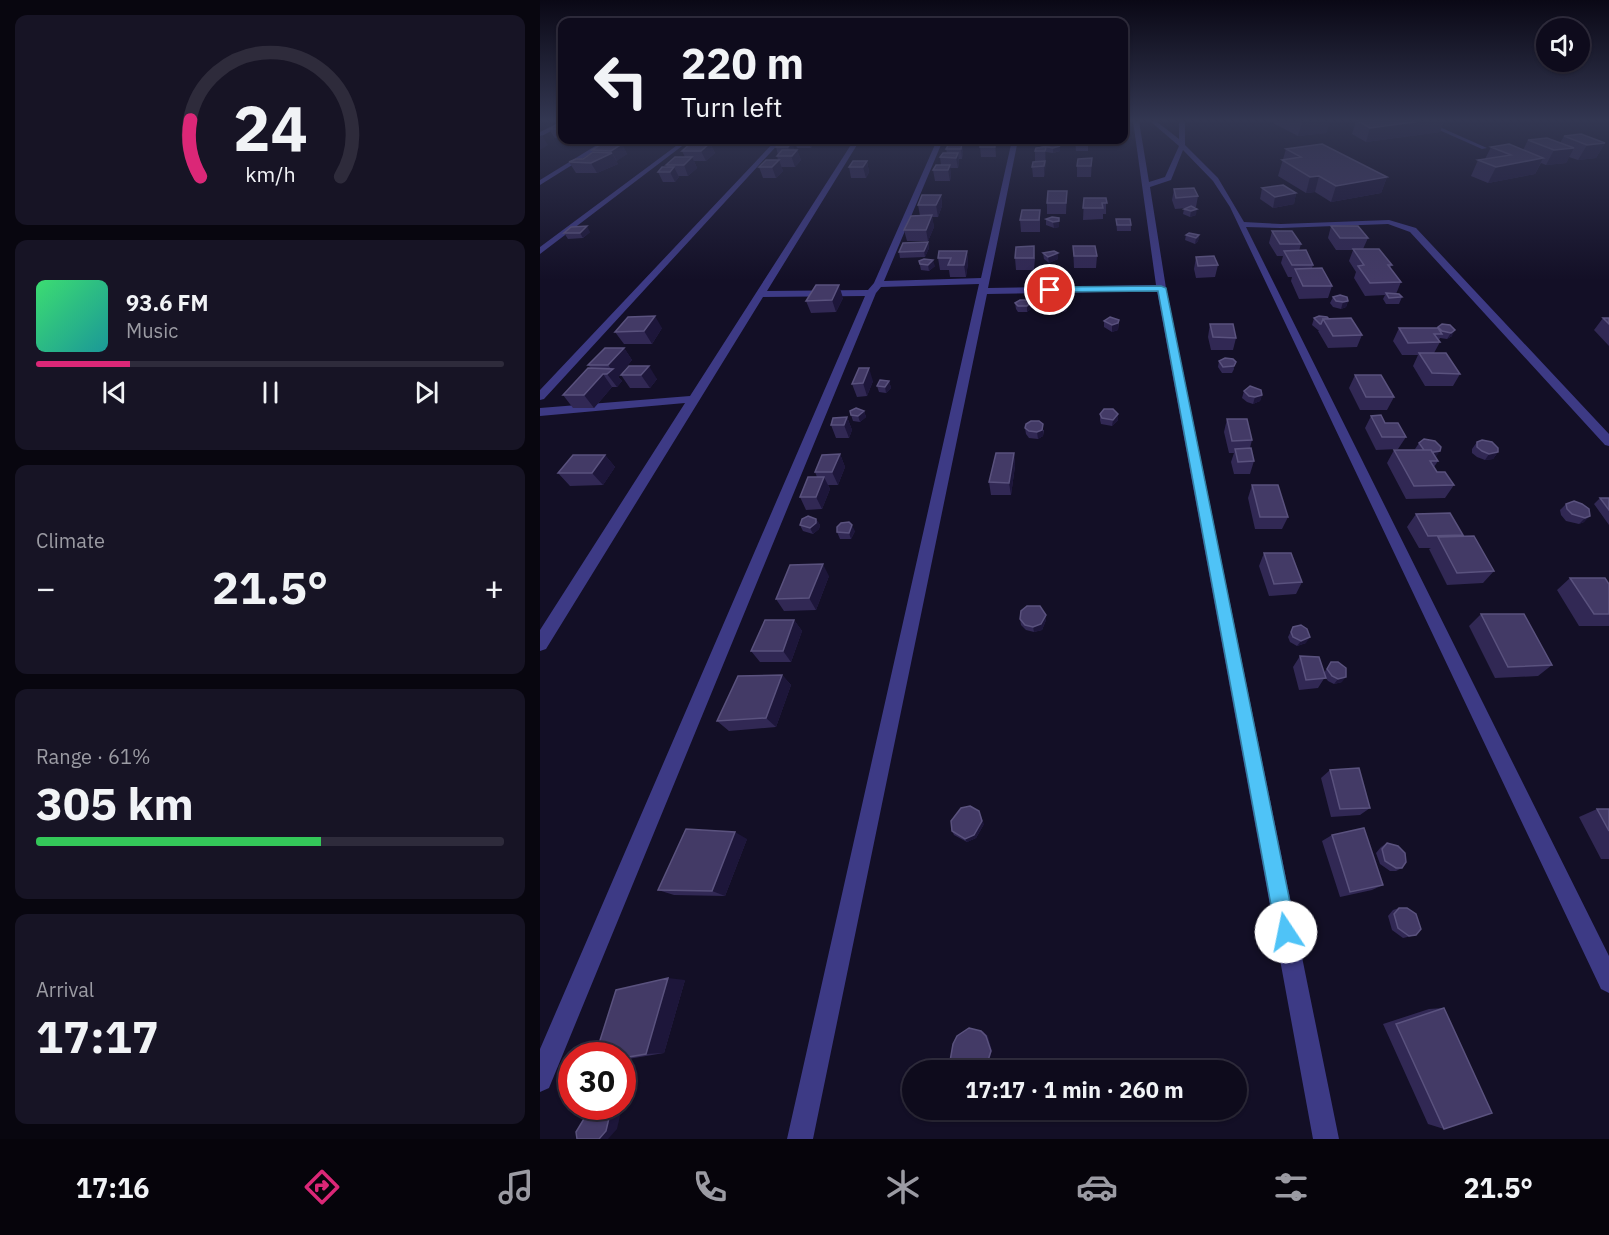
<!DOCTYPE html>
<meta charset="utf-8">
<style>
:root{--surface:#0e0b1c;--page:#171425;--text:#f1f3f6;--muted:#9b9ba3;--line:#2e2b3b;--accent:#db2777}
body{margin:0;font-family:"IBM Plex Sans",sans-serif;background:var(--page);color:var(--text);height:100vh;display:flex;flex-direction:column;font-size:22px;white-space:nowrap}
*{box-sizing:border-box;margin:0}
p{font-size:20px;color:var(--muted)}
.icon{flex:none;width:33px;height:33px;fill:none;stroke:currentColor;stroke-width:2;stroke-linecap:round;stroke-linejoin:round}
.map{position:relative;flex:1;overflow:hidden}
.details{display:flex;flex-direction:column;gap:15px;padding:15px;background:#08060f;width:540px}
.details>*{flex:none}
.hud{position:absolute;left:18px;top:18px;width:570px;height:126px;border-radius:12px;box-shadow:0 2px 4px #0004,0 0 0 2px var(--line);background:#0e0b1c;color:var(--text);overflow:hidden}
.buttons{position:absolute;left:996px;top:18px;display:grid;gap:12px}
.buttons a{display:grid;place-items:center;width:54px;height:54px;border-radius:50%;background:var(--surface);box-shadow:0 2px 4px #0004,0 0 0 2px var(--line);font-size:30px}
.speed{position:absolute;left:18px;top:1042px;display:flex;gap:12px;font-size:30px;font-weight:700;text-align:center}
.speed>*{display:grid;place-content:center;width:78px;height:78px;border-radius:50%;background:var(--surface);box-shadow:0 2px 4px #0004,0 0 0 2px var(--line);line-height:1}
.speed .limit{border:9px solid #d22;background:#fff;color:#111}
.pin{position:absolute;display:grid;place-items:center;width:51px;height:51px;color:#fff;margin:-26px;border:3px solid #fff;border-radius:50%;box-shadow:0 2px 6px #0007}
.me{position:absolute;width:66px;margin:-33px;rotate:349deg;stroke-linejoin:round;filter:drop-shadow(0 0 4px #0008)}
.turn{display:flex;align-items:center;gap:21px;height:126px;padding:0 24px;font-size:27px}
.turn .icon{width:78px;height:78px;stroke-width:2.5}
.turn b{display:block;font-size:42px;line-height:51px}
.big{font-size:45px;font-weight:700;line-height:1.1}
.details .widget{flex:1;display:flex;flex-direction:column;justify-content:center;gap:9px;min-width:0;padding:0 21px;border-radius:12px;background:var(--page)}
.details .dial{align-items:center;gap:0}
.dial svg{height:156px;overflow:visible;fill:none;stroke:var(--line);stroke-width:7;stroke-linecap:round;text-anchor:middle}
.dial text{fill:var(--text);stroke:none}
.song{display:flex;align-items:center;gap:18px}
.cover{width:72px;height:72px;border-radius:9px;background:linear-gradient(135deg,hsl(140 70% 55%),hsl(180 70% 35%))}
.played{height:6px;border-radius:3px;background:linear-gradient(90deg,var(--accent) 20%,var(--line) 20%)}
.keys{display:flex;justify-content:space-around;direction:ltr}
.heat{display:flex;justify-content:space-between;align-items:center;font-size:33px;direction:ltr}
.charge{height:9px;border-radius:4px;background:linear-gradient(90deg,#34c759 61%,var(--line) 0)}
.trip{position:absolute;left:362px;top:1060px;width:345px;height:60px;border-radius:30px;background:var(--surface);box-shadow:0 2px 4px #0004,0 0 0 2px var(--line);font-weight:700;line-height:60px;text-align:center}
.dock{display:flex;height:96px;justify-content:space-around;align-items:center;background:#06040b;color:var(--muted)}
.dock .icon{width:42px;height:42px}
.dock .on{color:var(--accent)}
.dock b{font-size:27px;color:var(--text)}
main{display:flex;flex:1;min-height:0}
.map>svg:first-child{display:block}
</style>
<main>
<section class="details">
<div class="widget dial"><svg viewBox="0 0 100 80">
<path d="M14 69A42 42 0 1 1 86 69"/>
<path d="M14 69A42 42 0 0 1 9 40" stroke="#db2777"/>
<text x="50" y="56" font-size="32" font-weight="700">24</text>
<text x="50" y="72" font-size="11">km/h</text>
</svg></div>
<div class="widget">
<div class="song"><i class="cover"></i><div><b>93.6 FM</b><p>Music</p></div></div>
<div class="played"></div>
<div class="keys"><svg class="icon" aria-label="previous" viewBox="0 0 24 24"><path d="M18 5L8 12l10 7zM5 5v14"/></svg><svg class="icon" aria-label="pause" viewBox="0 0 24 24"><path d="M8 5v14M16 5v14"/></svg><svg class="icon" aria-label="next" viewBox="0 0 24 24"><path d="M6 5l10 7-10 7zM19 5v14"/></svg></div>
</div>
<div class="widget"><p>Climate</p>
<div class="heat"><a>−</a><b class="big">21.5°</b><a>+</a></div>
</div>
<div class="widget"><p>Range · 61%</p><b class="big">305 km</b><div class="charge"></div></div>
<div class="widget"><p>Arrival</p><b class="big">17:17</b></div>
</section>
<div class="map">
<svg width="1069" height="1139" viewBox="0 0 1069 1139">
<rect width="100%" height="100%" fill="#130f26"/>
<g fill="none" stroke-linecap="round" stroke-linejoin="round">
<path fill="#3d3a85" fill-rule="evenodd" d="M22,121V125L0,137V132Z
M593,121H599L609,182L625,177L639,146L610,121H616L639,139V121H645V145L678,178L704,222L741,224L849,220L876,228L1069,434V446L1065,445L870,232L848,224L741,228L706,227L1069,956V993L1061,989L690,207L673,181L643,150L631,180L610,187L626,288L799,1139H773L617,291L447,294L273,1139H247L439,284L341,287L336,293L9,1088L0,1092V1049L325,296L223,297L6,649L0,651V630L145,403L0,416V408L150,396L314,140H320L227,291L328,290L334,283L397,140H403L344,281L441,278L472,140H478L448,288L616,285Z
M879,121H886L947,148L942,149Z
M65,140H72L0,185V180Z
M144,140H150L0,254V247Z
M236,140H242L4,399L0,400V390Z"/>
</g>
<path fill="#312854" d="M731,121H790L786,133L758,136L731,122Z
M816,121H904L900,132L826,142L812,134Z
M22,124V138H15L9,129Z
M1024,136L1065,143L1056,158L1038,160L1029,157L1026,163L1006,165L1001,163L995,174L948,183L931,176L938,160L945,159L951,147L983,150L988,140L1020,143Z
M80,140H107L101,144H82L87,154L76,161L78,164L57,173H36L29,162L43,159L53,152L52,150L82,144Z
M254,140H274L275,141L271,148H257Z
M412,140H425V142L422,146L423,152L422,159H419V163L418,168H410L411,175L410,181H395L393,170L401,165L400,157L407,153L406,149L412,142Z
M499,140H510L509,142H499Z
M535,140H549V143H548V151H536Z
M252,142L254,150H257L261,160L255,167H241L243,171L236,178H223L219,167L238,160L237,156L238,155L236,147Z
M455,142L456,157H441L440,147Z
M170,143L175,153L166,161H154L157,168L148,176H138L139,177L135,182H123L118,172L127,167L126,165L145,157L142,151Z
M503,146H520V151L513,153L506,152L505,172L504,177H493L492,167L495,161V151L503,147Z
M746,149L847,177L841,193L791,202L775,192L766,193L738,176Z
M552,158L551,177H537V166Z
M327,161L329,172L326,178H311L309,167Z
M722,188L756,193L754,204L733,208L720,199Z
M634,189L658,196L656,207H653L656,215L650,217L643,214L644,209L647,208L635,209L632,200Z
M527,191L526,214H507V203Z
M401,195L402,206L398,217H392L394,227L388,241H367L364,230L380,216L378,205Z
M544,198H566V214H563V219L543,220Z
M500,210V232H481L480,220Z
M519,218V227L514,228L506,225V219Z
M576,219L591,225V231H577Z
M791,226L828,238L823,249L852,265L850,268L861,282L856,294L862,297L859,304H846L843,299L845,295L825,296L814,278L816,272L809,261L813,250H796L788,238Z
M732,231L761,244L759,251L773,265L772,268L792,286L788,298L759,299L751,281L752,277H748L741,263L743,256H737L729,243Z
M50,232L43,238L28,239L24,233Z
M646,235H659L658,241L655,244L645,240Z
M388,242L389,248L385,257L360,258L359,252Z
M533,246L557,256L556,268H534Z
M427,251L428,263L426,277H410L409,270H400L398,258Z
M503,253H518V259L509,263L504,259Z
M656,257L678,265L675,277L656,278L654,269Z
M475,258H495L494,270H476Z
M379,261L395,266L389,271L381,270Z
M793,297L808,301L806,307L801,309L793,307L790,303Z
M303,298L296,312L271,313L266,301Z
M487,300L491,309L487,312H478L476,309L475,303Z
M512,303L527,304V311L515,313L512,309Z
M774,318L789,319L822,335L817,347L788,348L778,331L779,330H778L772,325Z
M1063,318H1069V346L1054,330Z
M579,320L578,330L572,332L564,327V321Z
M670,324L696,338L693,350H671L668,337Z
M910,325L912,336L907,339L900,338L899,340L900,342L894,353L920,374L913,386H885L873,366L878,355H862L853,341L859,328H898Z
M122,328L112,344H84L75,332Z
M84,348L92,360L78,377L82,381L77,387H72L54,408H33L23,395L51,368L48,365Z
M693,359L694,369L692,373H682L678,367L679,361Z
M89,366L117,379L110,388H90L81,375Z
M815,375L854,397L847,410H820L809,388Z
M333,381L327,396L317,397L312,384Z
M349,381L351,388L346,393L339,392L337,386Z
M704,391L722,395L720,401L713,404L707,402L702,398Z
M324,411L326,417L320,422L313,421L311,415Z
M560,414H578V420L572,426L561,424L560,420Z
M831,416L866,437L858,449L836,450L825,428Z
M307,417L312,430L309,438H296L291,425Z
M687,419L712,440L710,448L714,461L710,474H694L691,462L694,453H689L684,432Z
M485,428L504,430L503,436L498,439L489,438L486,434Z
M895,441V457L898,461L894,467L897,472L914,485L905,498L866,499L847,463L854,450H876L875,449L879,443Z
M937,442L958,452L953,459L945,460L937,457L932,453V449Z
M474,453L475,466L471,495H451L449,482Z
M300,454L305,467L298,485H288L290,489L282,509L266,510L260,497L277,477L275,472Z
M65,455L75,467L63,485L30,486L18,473Z
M712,485L748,517L742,529H715L708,498Z
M1060,498H1069V525L1054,504Z
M1026,504L1049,509L1044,522L1039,524L1026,521L1021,515L1020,510Z
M876,514L923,535L921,537L954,571L943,583L907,585L889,549L891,548H879L867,527Z
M276,519L280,525L279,529L273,534L263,531L260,525Z
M315,531L311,539H300L297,532Z
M724,553L762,582L756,594L729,596L719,566Z
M289,576L276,610L244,611L236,599Z
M1030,578L1069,584V626H1039L1017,590Z
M941,614L1012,665L998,676L955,678L929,626Z
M480,619L506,620L502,630L494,632L486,630L481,625Z
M254,620L262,631L251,662H220L211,651Z
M753,627L766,643L757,646L750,642L748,637Z
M760,656L784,673L791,662L802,682L794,684L788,681L785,677L778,688L759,690L753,667Z
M242,675L251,685L236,727L189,731L177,721Z
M790,770L830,808L820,815L791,817L781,778Z
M1057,809H1069V859H1061L1039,817Z
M444,824L436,838L427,842L414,835L412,831Z
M792,835L843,885L832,890L800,897L782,841Z
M207,839L185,896L134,895L118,890Z
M847,843L862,868L856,871H850L840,864L836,853L841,847Z
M859,908L876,935L863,938L852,930L848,916L853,910Z
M145,980L124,1053L82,1060V1056Z
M904,1008V1129L888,1124L843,1024L889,1009Z"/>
<path fill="#1d163a" d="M772,121H790L786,133L758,136L762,122Z
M881,121H904L900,132L826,142L830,128Z
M2,135L8,145L0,150V136Z
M99,140H107L101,144Z
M268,140H274L275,141L271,148Z
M422,140H425V142L423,146Z
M252,142L255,152L257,150L261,160L255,167L248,147Z
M422,142L423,152L422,159L421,149Z
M170,143L175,153L166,161L161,151Z
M1065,143L1056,158L1038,160L1047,145Z
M82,144L87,154L77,161L71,151Z
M520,146V151L513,153V148Z
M506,147V157L505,161V151Z
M1034,148L1026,163L1006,165L1014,150Z
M72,153L78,164L57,173L51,163Z
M418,153L419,163L418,168L416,158Z
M152,157L157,168L148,176L144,165Z
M1003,158L995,174L948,183L956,167Z
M239,160L243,171L236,178L232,167Z
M327,161L329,172L326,178L323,167Z
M505,161V172L504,177V166Z
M410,165L411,175L410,181L408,170Z
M134,167L139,177L135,182L130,172Z
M779,176L775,192L766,193L770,177Z
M847,177L841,193L791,202L796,186Z
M756,193L754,204L733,208L735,197Z
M401,195L402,206L398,217L396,205Z
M657,209L656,215L650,217L651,211Z
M392,215L394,227L388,241L386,230Z
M519,218V227L514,228L513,222Z
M47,226L50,232L43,238L40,233Z
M659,235L658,241L655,244L656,238Z
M388,242L389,248L385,257L384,251Z
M427,251L428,263L426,277L424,265Z
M518,253V259L509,263L508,257Z
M393,260L395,266L389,271L388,265Z
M299,285L303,298L296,312L292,300Z
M808,301L806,307L801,309L803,302Z
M490,303L491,309L487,312V306Z
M527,304V311L515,313V307Z
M115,316L122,328L112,344L104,331Z
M578,323V330L572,332V325Z
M915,330L912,336L907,339L911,333Z
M84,348L92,360L78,377L82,381L77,387L67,374L72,370L68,365Z
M109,366L117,379L110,388L101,375Z
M329,368L333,381L327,396L323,383Z
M63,374L72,387L54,408L44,395Z
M349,381L351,388L346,393L345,387Z
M722,395L720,401L713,404L715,397Z
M324,411L326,417L320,422L318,416Z
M578,414V420L572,426L573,420Z
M307,417L312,430L309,438L304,425Z
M503,424V436L498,439L497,432Z
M900,451L896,457L890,459L894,452Z
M958,452L953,459L945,460L949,454Z
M474,453L475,466L471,495L469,483Z
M300,454L305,467L298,485L292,472Z
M65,455L75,467L63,485L52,473Z
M284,477L290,489L282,509L276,497Z
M1050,516L1044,522L1039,524L1045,518Z
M276,519L280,525L279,529L273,534L270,528Z
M312,525L315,531L311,539L309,533Z
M283,564L289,576L276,610L269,598Z
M506,615V620L502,630L494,632L493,627Z
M254,620L262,631L251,662L243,651Z
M770,637L766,643L757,646L761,641Z
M242,675L251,685L236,727L226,718Z
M806,677L802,682L794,684L798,679Z
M439,811L444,824L436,838L427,842L425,839Z
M195,832L207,839L185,896L172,891Z
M128,978L145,980L124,1053L106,1054Z
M441,1031H443L448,1036L452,1050L448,1066L444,1071H443Z
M75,1107L80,1116L77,1129L68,1139H59L65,1109Z"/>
<path fill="#433a66" stroke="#5a527e" stroke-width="1.5" d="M818,121H881L830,128Z
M18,124H22V129H9Z
M1041,134L1065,143L1047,145L1024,136Z
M1007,138L1034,148L1014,150L988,140Z
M536,140H548V141H536Z
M240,142H252L248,147H236Z
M410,142H422L421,149H406Z
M441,142H455V147H440Z
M63,143L82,144L71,151L52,150Z
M151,143H170L161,151H142Z
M509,144L520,146L513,148L503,146Z
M782,144L847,177L796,186L779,176L770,177L742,160L761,157L746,149Z
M969,144L1003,158L956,167L938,160L971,155L951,147Z
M506,147L505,151H495L496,148Z
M242,150H257L252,156H237Z
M53,152L72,153L51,163L29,162L36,159H43Z
M403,153H418L416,158L400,157Z
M135,157H152L144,165H126Z
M552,158L551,166H537L538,159Z
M226,160H239L232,167H219Z
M313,161H327L323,167H309Z
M505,161L504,166L492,167L493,162Z
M396,165H410L408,170H393Z
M122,167H134L130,172H118Z
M743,185L756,193L735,197L722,188Z
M654,188L658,196L636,198L634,189Z
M508,191H527L526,203H507Z
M382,195H401L396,205H378Z
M544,198H566L567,203H562L563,208H543Z
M651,206L657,209L651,211L644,209Z
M482,210H500L499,220H480Z
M392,215L386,230H364L371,216Z
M512,217L519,218V221L513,222L506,219Z
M576,219H590L591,225H577Z
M47,226L40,233H24L31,227Z
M791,226H818L828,238H800Z
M732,231H752L761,244H740Z
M649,233L659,235L656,238L646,235Z
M388,242L384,251L359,252L363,243Z
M494,246V258H475L476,247Z
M533,246H555L557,256H534Z
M813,249H839L852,265H848L861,282L830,283L818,266L824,265Z
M766,250L773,265H752L744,251Z
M399,251H427L424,265H408L411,258H398Z
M514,251L518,253L508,257L503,253Z
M674,256L678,265L658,266L656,257Z
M384,259L393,260L388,265L380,264L379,261Z
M782,268L792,286H763L755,269Z
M276,285H299L292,300L266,301Z
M846,293L859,294L862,297L849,298Z
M800,295L807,297L808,301L803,302L796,301L793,297Z
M480,300H487L490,303L487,306H478L475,303Z
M516,300L525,301L527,304L515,307L512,303Z
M115,316L104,331L75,332L88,317Z
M779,316L787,317L789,319H783L781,324H780L774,318Z
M570,317L579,320L578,323L572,325L564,321Z
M811,318L822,335L793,336L783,319Z
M1063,318H1069V324Z
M670,324H693L696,338L673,337Z
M902,324L910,325L915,330L911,333L902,331L898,327Z
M859,328H898L902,334H894L900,342L868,343Z
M65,348H84L68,365H48Z
M879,353H906L920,374L892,373Z
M685,358L693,359L696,362L694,366L683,367L679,361Z
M89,366H109L101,375H81Z
M48,368L73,369L67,374H63L44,395H23Z
M319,368H329L323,383L312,384Z
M815,375H841L854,397H826Z
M340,380L349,381L345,387L337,386Z
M710,386L721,390L722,395L715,397L709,396L704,391Z
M316,408L324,411L318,416L311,415L310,411Z
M564,409H573L578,414L573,420L562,418L560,414Z
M841,415L845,423H858L866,437H842L831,416Z
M307,417L304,425H291L293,418Z
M687,419H707L712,440L692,441Z
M491,421H499L503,424L502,430L497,432L489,431L485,428L486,424Z
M884,439L895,441L901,447L900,451L894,452H892L891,450H884L879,443Z
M942,440L952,442L958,448V452L949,454L942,451L937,447V442Z
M711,448L714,461L698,462L695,449Z
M854,450H891L898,461H890L897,472H905L914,485L874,486Z
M456,453H474L469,483L449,482Z
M300,454L292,472H275L282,455Z
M33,455H65L52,473H18Z
M268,477H284L276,497H260Z
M712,485H738L748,517H720Z
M1060,498H1069V510Z
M1034,501L1042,504L1049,509L1050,516L1045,518L1032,514L1027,509L1026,504Z
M910,513L923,535L888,536L876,514Z
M268,516L276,519V523L270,528L260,525L262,519Z
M309,522L312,525L309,533L297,532V527L301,523Z
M934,536L954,571L917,573L898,537Z
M724,553H751L762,582L734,584Z
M283,564L269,598L236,599L250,565Z
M1030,578H1065L1069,584V614H1054Z
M487,606H500L506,615L501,624L493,627L485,625L480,619L481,611Z
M941,614H984L1012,665L968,667Z
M225,620H254L243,651H211Z
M761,625L767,629L770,637L761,641L753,637L751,632L753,627Z
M760,656L779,657L786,678L766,680Z
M791,662H798L806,668V677L798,679L792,676L787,669Z
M242,675L226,718L177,721L198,676Z
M819,768L830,808L800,809L790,770Z
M430,806L439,811L442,821L434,835L425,839L412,831L411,821L421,808Z
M1057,809H1069V831Z
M824,828L843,885L810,892L792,835Z
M146,829L195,832L172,891L118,890Z
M847,843L858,846L865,853L866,862L862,868H856L845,861L842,849Z
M859,908H867L876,914L881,929L876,935L869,936L858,928L854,914Z
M128,978L106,1054L82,1058V1056H55L76,990Z
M904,1008L952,1113L904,1129L856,1024Z
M429,1028L441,1031L446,1036L451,1051L446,1067L443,1071H413L412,1070L410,1061L413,1044L417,1036Z
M59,1108L65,1109L69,1118L66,1131L59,1139H37L36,1132L48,1112Z"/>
<linearGradient id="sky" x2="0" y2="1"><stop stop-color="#0a0815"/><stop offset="0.43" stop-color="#333752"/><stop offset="1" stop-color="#333752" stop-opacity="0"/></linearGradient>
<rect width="1069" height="280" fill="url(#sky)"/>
<path fill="#4fc3f7" stroke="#337fa1" stroke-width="1.5" d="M621,286L626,288L756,932L753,939L746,942L739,939L736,932L618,291L510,292L505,290L510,287Z"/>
</svg>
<div class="buttons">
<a><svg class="icon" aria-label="sound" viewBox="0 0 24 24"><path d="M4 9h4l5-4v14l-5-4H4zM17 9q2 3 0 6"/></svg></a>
</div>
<div class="speed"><div class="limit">30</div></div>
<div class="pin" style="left:510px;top:290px;background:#d93025"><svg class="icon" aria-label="arrive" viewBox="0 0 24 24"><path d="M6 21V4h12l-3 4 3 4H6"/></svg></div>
<svg class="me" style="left:746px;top:932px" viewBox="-20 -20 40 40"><circle r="19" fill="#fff"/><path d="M0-13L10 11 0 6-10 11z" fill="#4fc3f7"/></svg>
<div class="trip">17:17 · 1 min · 260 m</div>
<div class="hud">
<div class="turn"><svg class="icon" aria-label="left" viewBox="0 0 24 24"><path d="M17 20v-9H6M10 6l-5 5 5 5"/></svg><div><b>220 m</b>Turn left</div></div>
</div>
</div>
</main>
<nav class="dock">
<b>17:16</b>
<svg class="icon on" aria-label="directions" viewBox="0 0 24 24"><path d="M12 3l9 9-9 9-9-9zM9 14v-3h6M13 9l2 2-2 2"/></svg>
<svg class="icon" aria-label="music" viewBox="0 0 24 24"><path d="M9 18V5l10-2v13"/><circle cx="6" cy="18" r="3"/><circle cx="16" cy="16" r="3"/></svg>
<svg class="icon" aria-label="phone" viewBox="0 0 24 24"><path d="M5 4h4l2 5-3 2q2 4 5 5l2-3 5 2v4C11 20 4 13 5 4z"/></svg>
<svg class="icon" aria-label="climate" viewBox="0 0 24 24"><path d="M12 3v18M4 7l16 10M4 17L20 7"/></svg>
<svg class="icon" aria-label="car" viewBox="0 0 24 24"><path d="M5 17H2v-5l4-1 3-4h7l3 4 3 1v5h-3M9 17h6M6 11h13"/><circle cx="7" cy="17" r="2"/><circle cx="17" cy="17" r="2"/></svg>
<svg class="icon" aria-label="filters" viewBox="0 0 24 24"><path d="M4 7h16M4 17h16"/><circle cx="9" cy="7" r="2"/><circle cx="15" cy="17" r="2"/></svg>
<b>21.5°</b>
</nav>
